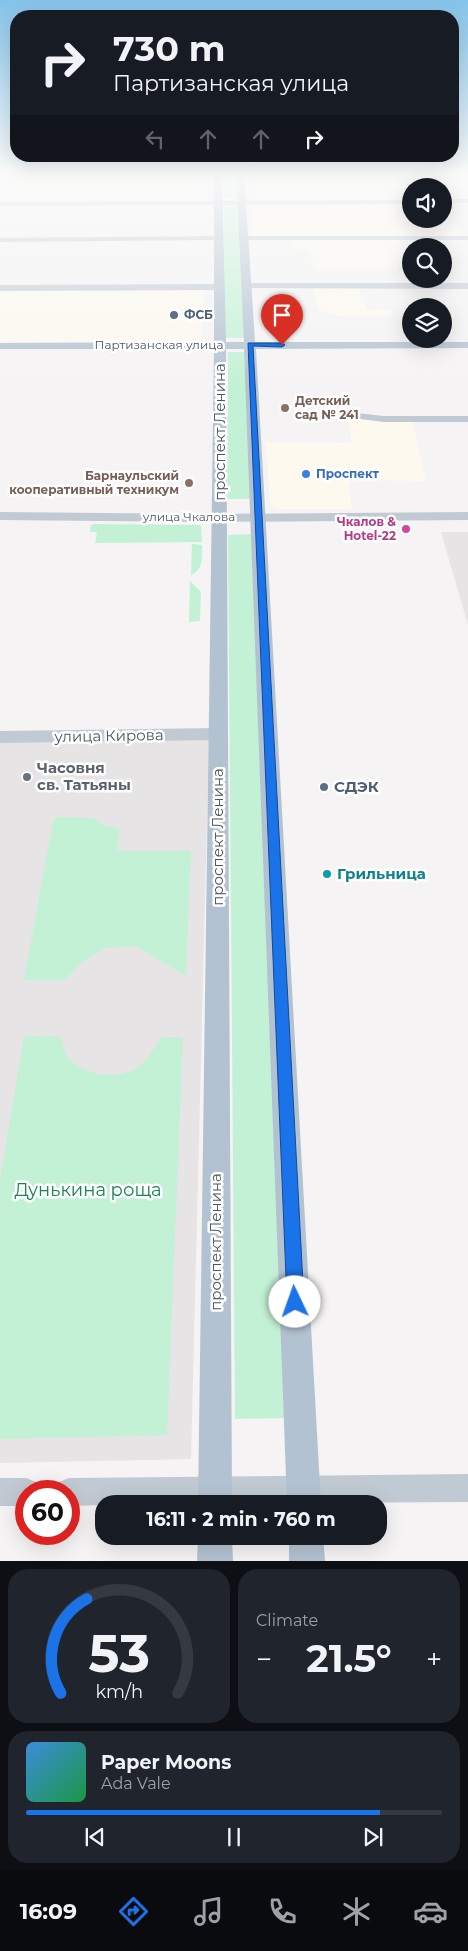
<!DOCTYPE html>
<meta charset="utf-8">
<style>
:root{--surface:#171b24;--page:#20242c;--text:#f1f3f6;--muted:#9ea1a6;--line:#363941;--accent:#1a73e8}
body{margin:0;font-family:Montserrat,sans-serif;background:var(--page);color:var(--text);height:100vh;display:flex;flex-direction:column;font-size:19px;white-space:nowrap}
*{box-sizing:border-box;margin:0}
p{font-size:16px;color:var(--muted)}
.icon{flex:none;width:28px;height:28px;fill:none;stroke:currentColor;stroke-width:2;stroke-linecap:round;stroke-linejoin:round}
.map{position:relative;height:1561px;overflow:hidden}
.panel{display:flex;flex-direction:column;gap:8px;padding:8px;background:#0d0f14;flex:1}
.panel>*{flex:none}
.hud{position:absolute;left:10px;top:10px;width:449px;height:152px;border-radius:20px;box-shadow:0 5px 20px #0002;background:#171b24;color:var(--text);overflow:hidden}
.buttons{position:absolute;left:402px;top:178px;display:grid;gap:10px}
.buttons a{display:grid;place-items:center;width:50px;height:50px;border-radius:50%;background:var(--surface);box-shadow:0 5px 20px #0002;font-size:25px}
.speed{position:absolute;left:15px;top:1480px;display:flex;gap:10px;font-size:25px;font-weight:700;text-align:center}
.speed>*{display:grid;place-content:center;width:65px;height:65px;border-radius:50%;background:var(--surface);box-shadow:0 5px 20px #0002;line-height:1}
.speed .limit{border:8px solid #d22;background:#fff;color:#111}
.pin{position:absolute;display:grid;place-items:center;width:42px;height:42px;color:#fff;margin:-51px -21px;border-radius:50% 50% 50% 0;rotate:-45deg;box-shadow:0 0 5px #0007}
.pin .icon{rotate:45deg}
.me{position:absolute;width:55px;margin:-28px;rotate:357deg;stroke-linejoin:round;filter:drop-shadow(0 0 4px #0008)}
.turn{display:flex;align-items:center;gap:18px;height:105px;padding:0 20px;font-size:22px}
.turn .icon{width:65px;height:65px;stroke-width:2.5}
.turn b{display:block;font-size:35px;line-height:42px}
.lanes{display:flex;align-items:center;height:48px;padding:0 20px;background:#0003;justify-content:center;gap:25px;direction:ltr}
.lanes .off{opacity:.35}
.big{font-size:38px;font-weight:700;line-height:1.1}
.panel .card{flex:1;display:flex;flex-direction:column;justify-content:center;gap:8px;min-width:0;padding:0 18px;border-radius:20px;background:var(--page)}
.panel .dial{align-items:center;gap:0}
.dial svg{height:130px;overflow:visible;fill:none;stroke:var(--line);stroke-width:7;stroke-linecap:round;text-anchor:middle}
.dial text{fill:var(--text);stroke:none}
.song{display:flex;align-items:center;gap:15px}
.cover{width:60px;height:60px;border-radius:8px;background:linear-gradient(135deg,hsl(210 70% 55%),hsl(140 70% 35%))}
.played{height:5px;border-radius:2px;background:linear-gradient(90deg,var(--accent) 85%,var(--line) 85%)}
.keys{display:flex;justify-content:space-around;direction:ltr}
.heat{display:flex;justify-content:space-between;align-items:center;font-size:28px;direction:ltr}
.panel .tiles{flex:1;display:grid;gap:8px;grid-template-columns:1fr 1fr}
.card:last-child{grid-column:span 2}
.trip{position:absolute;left:95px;top:1495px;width:292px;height:50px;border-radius:20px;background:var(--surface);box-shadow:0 5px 20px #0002;font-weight:700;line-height:50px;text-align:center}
.tab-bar{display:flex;height:80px;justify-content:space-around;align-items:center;background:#090b0e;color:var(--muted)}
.tab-bar .icon{width:35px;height:35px}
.tab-bar .on{color:var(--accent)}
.tab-bar b{font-size:22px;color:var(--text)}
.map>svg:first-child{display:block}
</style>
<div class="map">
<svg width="468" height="1561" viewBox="0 0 468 1561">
<rect width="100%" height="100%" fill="#f5f3f3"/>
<path fill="#fdf9ef" d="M207,170V200L0,201V187L8,171Z
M251,170H468V199H444V186H411V200L256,202Z
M411,203V219H444V203L463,236L252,235L250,206L255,204Z
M398,239L409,265H396L398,269L314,270L310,250H293L291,240Z
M313,288H359L367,309L391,310L393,316H337L318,310Z
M205,290L200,343L0,342V291Z
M349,420H412L426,481L349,480L352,509H277L270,506L266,442L351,443Z"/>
<path fill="#e6e4e5" d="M441,532H468V625Z
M209,738L191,1459L0,1463V741Z"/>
<path fill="#c3f1d5" d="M223,172H238L240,198H224Z
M224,207H239L245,338H225Z
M228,352H246L250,499H227Z
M94,524L199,525L201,526L202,542L95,543L97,532H90L91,525Z
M252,534L286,1418L235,1419L228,535Z
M192,544L202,545C202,558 204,569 191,575Z
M190,581L201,592L200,621L189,622Z
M57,817L94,818L105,826L119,828L118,851H191L186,976L136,946L105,948L79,964L66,980H24L53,821Z
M24,1036L61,1037C63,1044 65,1054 69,1059C87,1077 120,1081 141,1065C149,1058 155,1046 162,1037H183L167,1435L0,1439V1180Z"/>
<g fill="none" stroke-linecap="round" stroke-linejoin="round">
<path fill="#c1cad2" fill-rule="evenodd" d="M0,170H6L0,178Z
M444,199H468V203H444Z
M411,200V204L0,206V202Z
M222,236L223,238L219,240L0,242V238Z
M242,236H468V240H245L241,238Z
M247,283H468V289L244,288L243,286Z
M0,285L218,284L222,287L218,290L0,291Z
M356,413L384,416H468V422H384L352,418L351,416Z
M0,512L205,514L468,512V520L205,522L0,520Z
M219,728L224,730L227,734L224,738L219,740L0,743V731Z
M468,1474V1502L104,1504V1505L69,1506V1491H56L59,1482L69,1478Z
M0,1478H26L36,1482L39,1491H26V1506H0Z"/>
<path fill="#b3c2d1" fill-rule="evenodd" d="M214,170H222L226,342H244L236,170H244L255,342H468V348L256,349L321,1504H287L244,349H226L232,1504H198L214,349H0V343L214,342Z
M198,1536H232L233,1561H197Z
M289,1536H323L325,1561H289Z"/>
</g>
<linearGradient id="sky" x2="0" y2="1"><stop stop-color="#85c3ea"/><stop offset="0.44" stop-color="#fafafa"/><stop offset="1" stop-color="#fafafa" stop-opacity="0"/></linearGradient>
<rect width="468" height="389" fill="url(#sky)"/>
<path fill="#1a73e8" stroke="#114b97" d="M248,343H282L285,345L282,347L253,346L304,1302L301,1308L295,1311L289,1308L287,1302Z"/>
<g fill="#5c6f8a" stroke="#fff" stroke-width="2">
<circle cx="174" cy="315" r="5"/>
<circle cx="324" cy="787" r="5"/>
</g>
<g fill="#8d6e63" stroke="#fff" stroke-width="2">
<circle cx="285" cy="408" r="5"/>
<circle cx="189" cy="483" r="5"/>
</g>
<circle fill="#3f7fe0" stroke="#fff" stroke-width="2" cx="306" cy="474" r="5"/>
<circle fill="#d1479c" stroke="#fff" stroke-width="2" cx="406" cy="529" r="5"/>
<circle fill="#6b7280" stroke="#fff" stroke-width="2" cx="27" cy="777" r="5"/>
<circle fill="#0f9aa8" stroke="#fff" stroke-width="2" cx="327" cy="874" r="5"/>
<g text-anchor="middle" stroke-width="5" stroke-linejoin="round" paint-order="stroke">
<g font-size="12" font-weight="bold" fill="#4e5e75" stroke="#fff" text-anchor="start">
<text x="184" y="319">ФСБ</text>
</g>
<g font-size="12" fill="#4a5661" stroke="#fff">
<text x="159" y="349">Партизанская улица</text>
<text x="189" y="521">улица Чкалова</text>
</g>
<g font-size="12" font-weight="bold" fill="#785e54" stroke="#fff" text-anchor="start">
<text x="295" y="405">Детский<tspan x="295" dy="14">сад № 241</tspan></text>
<text x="179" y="480" text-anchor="end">Барнаульский<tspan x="179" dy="14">кооперативный техникум</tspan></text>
</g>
<g font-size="12" font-weight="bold" fill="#366cbe" stroke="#fff" text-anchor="start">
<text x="316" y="478">Проспект</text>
</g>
<g font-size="12" font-weight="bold" fill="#b23c85" stroke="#fff" text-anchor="end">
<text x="396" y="526">Чкалов &amp;<tspan x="396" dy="14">Hotel-22</tspan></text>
</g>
<g font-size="15" fill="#4a5661" stroke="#fff">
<text transform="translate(220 432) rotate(-90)" y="5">проспект Ленина</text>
<text transform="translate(109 736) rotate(-1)" y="5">улица Кирова</text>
<text transform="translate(218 837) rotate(-90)" y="5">проспект Ленина</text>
<text transform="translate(216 1242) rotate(-90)" y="5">проспект Ленина</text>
</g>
<g font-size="15" font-weight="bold" fill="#5b616d" stroke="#fff" text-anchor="start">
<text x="37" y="773">Часовня<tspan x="37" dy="17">св. Татьяны</tspan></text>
</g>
<g font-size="15" font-weight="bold" fill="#4e5e75" stroke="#fff" text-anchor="start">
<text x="334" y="792">СДЭК</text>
</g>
<g font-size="15" font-weight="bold" fill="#0d838f" stroke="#fff" text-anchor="start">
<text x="337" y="879">Грильница</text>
</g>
<g font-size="18" fill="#17864f" stroke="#fff">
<text x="88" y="1196">Дунькина роща</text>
</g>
</g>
</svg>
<div class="buttons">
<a><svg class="icon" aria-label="sound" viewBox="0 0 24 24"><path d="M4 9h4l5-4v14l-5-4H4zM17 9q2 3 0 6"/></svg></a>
<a><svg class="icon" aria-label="search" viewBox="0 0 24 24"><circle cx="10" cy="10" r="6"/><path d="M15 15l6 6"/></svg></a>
<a><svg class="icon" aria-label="layers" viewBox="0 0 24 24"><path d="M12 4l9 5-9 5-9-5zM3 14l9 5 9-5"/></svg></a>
</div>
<div class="speed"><div class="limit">60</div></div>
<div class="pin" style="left:282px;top:345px;background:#d93025"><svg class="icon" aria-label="arrive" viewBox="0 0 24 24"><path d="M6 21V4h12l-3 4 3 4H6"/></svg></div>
<svg class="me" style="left:295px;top:1302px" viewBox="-20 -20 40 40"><circle r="19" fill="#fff"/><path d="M0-13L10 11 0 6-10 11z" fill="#1a73e8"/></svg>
<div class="trip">16:11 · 2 min · 760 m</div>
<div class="hud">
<div class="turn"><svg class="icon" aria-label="right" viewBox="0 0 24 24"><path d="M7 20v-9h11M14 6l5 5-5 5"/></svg><div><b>730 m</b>Партизанская улица</div></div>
<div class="lanes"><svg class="icon off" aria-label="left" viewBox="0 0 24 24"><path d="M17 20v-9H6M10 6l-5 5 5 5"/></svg><svg class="icon off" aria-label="ahead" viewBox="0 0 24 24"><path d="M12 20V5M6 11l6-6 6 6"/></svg><svg class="icon off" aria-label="ahead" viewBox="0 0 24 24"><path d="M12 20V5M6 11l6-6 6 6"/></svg><svg class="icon" aria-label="right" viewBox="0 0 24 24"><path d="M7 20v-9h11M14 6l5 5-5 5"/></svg></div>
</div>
</div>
<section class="panel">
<div class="tiles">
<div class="card dial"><svg viewBox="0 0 100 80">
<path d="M14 69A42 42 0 1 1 86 69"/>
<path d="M14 69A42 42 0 0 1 30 11" stroke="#1a73e8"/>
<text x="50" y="56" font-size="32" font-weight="700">53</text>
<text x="50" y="72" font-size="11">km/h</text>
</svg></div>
<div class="card"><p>Climate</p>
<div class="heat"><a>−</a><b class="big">21.5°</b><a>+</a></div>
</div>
<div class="card">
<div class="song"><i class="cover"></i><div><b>Paper Moons</b><p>Ada Vale</p></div></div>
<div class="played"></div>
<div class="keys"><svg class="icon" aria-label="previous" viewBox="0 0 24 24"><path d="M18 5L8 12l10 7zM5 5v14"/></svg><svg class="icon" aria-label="pause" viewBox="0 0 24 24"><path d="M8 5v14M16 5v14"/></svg><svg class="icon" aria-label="next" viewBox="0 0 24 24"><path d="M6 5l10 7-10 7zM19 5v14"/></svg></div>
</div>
</div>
</section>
<nav class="tab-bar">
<b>16:09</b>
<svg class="icon on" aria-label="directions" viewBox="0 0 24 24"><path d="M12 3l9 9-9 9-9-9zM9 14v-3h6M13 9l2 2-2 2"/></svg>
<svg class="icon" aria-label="music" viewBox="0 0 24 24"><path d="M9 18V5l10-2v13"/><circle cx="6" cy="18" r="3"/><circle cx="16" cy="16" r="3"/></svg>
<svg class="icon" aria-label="phone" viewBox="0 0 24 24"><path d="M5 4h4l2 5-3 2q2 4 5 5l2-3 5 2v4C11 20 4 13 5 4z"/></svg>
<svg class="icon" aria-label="climate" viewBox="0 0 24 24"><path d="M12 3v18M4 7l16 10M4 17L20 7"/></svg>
<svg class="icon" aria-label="car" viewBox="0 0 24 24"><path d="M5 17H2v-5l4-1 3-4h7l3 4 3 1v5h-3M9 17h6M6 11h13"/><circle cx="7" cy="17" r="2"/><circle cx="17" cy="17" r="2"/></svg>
</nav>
